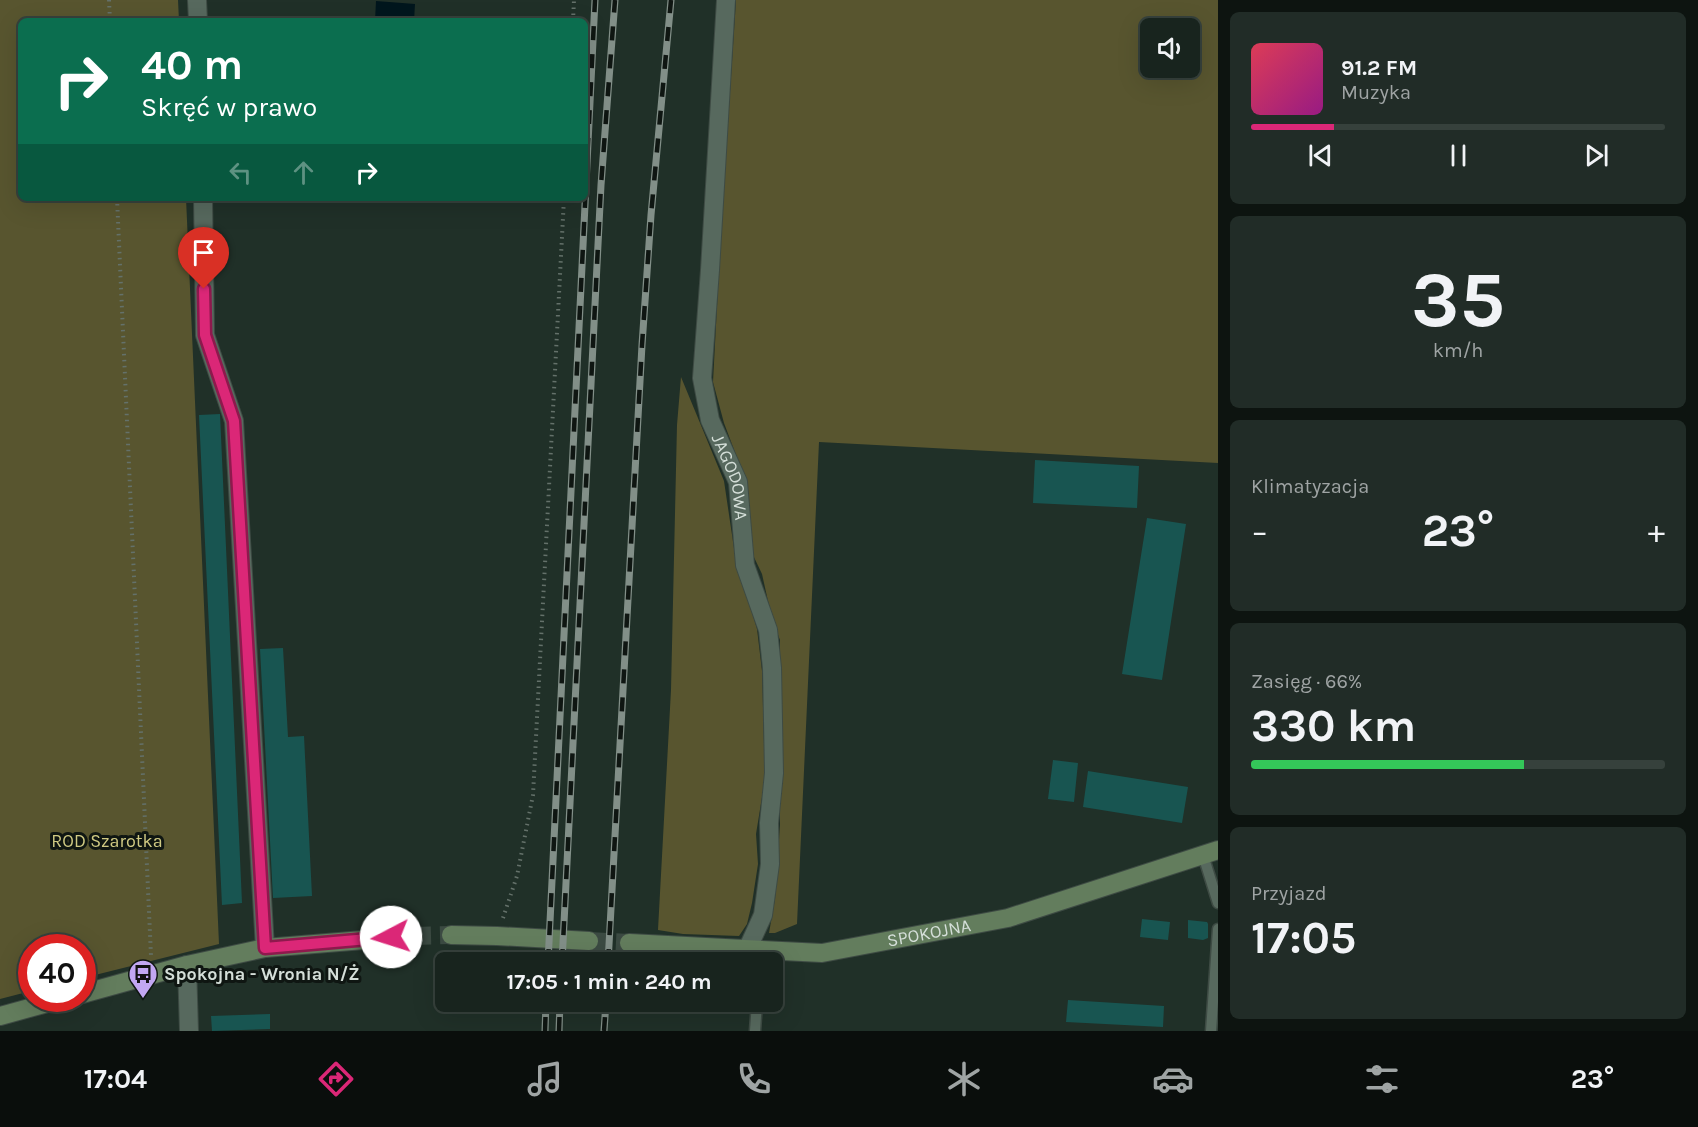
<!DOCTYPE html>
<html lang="pl">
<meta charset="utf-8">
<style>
:root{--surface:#18241e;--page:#212c27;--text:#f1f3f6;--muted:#9fa4a4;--line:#36413c;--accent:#db2777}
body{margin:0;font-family:Karla,sans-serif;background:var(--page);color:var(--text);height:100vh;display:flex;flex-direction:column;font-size:22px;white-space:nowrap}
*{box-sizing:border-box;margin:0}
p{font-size:20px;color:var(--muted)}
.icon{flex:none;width:33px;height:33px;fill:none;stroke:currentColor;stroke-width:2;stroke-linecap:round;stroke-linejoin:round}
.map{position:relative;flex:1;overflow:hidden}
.drawer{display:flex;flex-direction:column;gap:12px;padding:12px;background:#0d1410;width:480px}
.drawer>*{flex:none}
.hud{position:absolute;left:18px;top:18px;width:570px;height:183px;border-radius:9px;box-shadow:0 6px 24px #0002,0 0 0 2px var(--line);background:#0b6e4f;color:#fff;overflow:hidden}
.tools{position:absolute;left:1140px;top:18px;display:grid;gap:12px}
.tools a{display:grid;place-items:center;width:60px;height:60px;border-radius:9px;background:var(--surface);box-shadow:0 6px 24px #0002,0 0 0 2px var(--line);font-size:30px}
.speed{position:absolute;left:18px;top:934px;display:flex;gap:12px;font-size:30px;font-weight:700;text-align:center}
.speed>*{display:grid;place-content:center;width:78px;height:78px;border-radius:50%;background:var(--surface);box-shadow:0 6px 24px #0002,0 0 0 2px var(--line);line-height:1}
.speed .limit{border:9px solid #d22;background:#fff;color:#111}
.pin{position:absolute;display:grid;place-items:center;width:51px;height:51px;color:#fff;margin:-62px -26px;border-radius:50% 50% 50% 0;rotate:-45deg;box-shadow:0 0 6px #0007}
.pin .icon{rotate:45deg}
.me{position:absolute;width:66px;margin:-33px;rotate:265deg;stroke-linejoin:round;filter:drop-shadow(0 0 4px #0008)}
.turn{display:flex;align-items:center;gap:21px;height:126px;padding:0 24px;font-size:27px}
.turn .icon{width:78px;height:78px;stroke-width:2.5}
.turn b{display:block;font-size:42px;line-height:51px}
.lanes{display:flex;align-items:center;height:57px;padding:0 24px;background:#0003;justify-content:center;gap:30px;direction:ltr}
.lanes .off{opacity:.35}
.big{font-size:45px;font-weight:700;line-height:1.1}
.drawer .card{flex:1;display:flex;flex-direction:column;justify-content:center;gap:9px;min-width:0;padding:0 21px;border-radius:9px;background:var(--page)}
.drawer .dial{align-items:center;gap:0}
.dial b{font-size:78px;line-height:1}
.song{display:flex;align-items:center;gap:18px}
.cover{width:72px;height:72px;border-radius:9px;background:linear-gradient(135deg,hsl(350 70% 55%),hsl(310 70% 35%))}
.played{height:6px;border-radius:3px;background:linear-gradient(90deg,var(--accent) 20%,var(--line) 20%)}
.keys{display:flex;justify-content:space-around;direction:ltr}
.heat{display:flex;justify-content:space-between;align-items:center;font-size:33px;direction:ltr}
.charge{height:9px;border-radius:4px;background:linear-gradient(90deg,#34c759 66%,var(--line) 0)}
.trip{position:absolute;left:435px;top:952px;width:348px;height:60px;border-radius:9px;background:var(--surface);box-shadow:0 6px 24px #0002,0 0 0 2px var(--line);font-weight:700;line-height:60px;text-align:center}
.tab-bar{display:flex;height:96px;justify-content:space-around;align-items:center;background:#0a0e0c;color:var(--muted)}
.tab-bar .icon{width:42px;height:42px}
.tab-bar .selected{color:var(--accent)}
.tab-bar b{font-size:27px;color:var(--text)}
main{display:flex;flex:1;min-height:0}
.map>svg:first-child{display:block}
</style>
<main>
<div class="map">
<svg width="1218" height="1031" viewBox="0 0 1218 1031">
<rect width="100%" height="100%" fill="#203028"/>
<path fill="#58552f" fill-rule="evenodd" d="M0,0H178L179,21H21V198H186L219,944L83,978L82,948H32L31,991L0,999Z
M736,0H1218V463L819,442L797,924L775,933H769L775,899L780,825V640L772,619L762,574L752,553L747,484L724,423L713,382L721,230ZM1150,28H1190V68H1150Z
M681,377L724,481L735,555L757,629L762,671L765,779L756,834L758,864L752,903L747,924L739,936L683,934L658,930L671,690L677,425Z"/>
<path fill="#00161d" d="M376,1L415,4L414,21H375Z"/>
<path fill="#185551" d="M220,414L242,903L222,905L199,415Z
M1035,460L1139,466L1137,508L1033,503Z
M1147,518L1186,524L1162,680L1122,674Z
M283,648L288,737L304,736L312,896L273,898L260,649Z
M1053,760L1078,763L1074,802L1048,799Z
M1088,771L1188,787L1182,823L1083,807Z
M1142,919L1170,922L1168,940L1140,937Z
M1188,920L1207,922L1208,924V938L1203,940L1188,938Z
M1068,1000L1164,1006L1163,1027L1066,1022Z
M270,1014V1029L212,1031L211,1016Z"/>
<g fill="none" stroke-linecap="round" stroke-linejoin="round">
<path stroke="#3b4a42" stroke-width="18" stroke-dasharray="18 9" stroke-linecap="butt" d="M413,936L451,935
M589,941L629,943"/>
<g stroke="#3e4b44" stroke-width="13">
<path id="lane" d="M1203,855L1218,903
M755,1031L757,1002
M1211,1031L1218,929"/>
</g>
<g stroke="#3e4b44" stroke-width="20">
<g id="street">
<path d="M197,0L198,21"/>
<path id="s1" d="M726,0L710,270L702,378L710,420L738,482L745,565L768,630L772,668L774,773L769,823L770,864L763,915L747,950"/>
<path d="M203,198L205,335L234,421L265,948"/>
<path d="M187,965L189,1031"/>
</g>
</g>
<g stroke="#3e4b44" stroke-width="20">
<g id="secondary">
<path d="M451,935L497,936L589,941"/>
<path id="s2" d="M629,943L822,953L1008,918L1218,850"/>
<path d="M82,994L187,965L265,948L413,936"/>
<path d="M0,1016L62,999"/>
</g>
</g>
<path stroke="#64716a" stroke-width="4" stroke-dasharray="1.5 4.5" stroke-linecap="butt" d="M109,0L110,21
M573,21L574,0
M117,198L151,956
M503,918L517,876L533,795L564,198"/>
<use href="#lane" stroke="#57695e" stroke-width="10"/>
<use href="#street" stroke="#57695e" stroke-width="18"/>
<use href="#secondary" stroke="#637d5d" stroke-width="18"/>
<g stroke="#828f88" stroke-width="7">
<path id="rail" d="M548,963L595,0
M562,963L601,185L615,0
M608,963L642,345L651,215L671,0
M545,1031L546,1002
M559,1031L560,1002
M604,1031L606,1002"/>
</g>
<use href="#rail" stroke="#0f1612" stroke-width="4.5" stroke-dasharray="14" stroke-linecap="butt"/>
</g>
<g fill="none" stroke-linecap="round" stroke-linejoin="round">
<g stroke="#8e194d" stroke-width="15">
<path id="route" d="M204,289L205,335L234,421L265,948L391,937"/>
</g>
<use href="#route" stroke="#db2777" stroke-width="10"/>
</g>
<defs>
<g id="bus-pin" transform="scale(1.5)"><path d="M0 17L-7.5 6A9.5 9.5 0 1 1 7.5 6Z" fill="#c2a7f2" stroke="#0f1612"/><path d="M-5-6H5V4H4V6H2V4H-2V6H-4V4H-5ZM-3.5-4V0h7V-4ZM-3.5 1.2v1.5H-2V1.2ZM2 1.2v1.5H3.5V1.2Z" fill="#111"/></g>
</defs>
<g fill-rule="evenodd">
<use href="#bus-pin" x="143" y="974"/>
</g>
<g text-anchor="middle" stroke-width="6" stroke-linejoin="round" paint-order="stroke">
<g font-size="18" fill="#d4ded8" stroke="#0f1612">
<text dy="6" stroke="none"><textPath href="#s1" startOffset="483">JAGODOWA</textPath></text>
<text dy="6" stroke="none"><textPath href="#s2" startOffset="302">SPOKOJNA</textPath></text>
</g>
<g font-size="18" fill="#d0ca83" stroke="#0f1612">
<text x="107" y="847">ROD Szarotka</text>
</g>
<g font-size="18" font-weight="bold" fill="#d4ded8" stroke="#0f1612" text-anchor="start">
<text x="164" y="980">Spokojna - Wronia N/Ż</text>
</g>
</g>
</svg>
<div class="tools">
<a><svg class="icon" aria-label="sound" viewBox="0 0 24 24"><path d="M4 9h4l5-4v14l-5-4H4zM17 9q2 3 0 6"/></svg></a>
</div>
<div class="speed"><div class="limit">40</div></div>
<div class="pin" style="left:204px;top:289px;background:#d93025"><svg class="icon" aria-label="arrive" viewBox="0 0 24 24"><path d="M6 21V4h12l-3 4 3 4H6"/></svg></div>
<svg class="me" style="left:391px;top:937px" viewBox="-20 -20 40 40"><circle r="19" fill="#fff"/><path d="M0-13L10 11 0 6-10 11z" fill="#db2777"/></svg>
<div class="trip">17:05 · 1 min · 240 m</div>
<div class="hud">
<div class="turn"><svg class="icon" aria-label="right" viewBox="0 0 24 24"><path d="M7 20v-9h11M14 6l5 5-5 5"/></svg><div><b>40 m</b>Skręć w prawo</div></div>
<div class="lanes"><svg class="icon off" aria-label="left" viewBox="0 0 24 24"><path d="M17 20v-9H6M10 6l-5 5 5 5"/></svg><svg class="icon off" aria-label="ahead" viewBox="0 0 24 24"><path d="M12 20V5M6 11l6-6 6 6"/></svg><svg class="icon" aria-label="right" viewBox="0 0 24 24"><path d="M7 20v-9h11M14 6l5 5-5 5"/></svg></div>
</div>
</div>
<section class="drawer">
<div class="card">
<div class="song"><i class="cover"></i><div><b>91.2 FM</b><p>Muzyka</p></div></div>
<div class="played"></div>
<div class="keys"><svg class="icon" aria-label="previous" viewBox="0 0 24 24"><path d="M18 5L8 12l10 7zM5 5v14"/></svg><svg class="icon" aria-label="pause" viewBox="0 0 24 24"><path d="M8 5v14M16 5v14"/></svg><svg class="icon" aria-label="next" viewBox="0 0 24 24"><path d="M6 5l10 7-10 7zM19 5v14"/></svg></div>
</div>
<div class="card dial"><b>35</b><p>km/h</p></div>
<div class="card"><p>Klimatyzacja</p>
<div class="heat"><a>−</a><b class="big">23°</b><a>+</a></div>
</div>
<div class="card"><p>Zasięg · 66%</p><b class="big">330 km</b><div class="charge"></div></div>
<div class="card"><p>Przyjazd</p><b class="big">17:05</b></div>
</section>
</main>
<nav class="tab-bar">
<b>17:04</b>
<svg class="icon selected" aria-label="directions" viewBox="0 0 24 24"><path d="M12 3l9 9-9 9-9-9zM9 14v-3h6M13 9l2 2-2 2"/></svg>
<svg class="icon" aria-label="music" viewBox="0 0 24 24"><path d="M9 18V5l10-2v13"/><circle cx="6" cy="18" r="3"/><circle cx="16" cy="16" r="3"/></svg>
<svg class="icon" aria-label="phone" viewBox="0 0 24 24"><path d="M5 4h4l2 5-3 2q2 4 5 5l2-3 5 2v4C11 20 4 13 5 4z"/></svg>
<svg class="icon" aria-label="climate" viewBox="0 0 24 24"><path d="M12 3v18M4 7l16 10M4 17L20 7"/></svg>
<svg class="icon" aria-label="car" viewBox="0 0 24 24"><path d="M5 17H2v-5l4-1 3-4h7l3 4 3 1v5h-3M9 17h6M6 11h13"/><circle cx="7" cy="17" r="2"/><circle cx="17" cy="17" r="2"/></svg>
<svg class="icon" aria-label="filters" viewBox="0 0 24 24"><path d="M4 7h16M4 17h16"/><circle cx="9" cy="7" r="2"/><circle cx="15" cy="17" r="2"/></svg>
<b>23°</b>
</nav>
